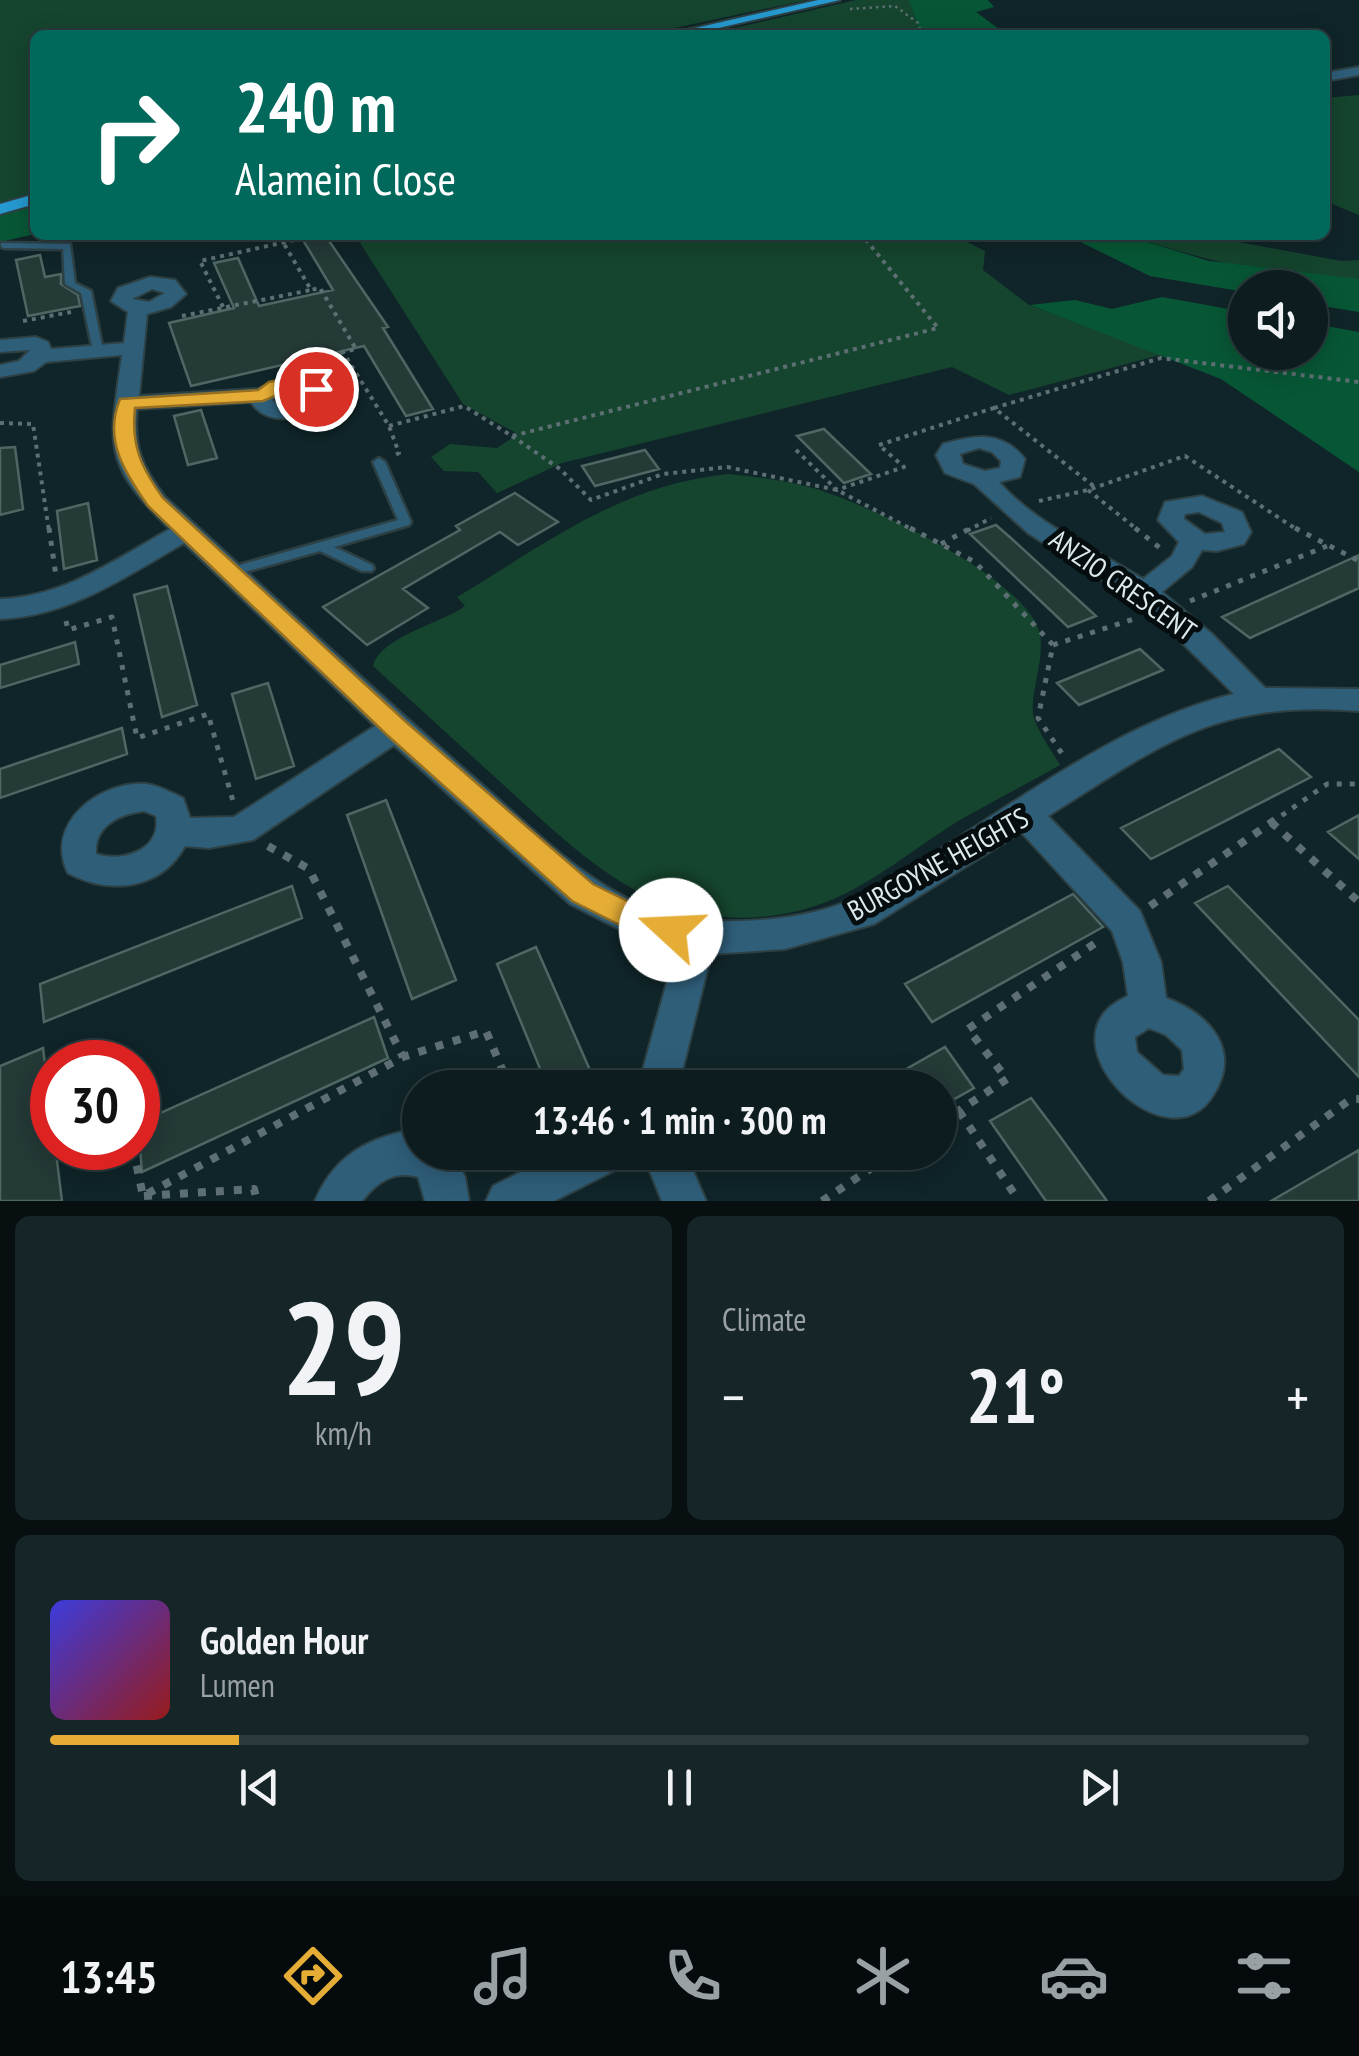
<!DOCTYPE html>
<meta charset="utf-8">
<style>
:root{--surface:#0c1c1f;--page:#152528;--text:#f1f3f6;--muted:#9aa1a4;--line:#2c3a3d;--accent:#e5ad35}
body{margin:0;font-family:"PT Sans Narrow",sans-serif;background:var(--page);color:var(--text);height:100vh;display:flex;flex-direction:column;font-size:38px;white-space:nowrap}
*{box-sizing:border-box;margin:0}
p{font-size:32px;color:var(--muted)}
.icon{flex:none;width:55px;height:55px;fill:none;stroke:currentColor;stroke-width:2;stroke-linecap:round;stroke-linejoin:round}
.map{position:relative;height:1201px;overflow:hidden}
.panel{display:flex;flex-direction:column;gap:15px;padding:15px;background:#070f11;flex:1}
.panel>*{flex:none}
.hud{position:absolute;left:30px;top:30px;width:1300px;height:210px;border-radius:15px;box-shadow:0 5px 25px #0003,0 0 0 2px var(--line);background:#00695c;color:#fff;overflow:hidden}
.buttons{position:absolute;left:1228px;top:270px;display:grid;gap:20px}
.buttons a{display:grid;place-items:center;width:100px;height:100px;border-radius:50%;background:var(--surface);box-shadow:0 5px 25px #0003,0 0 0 2px var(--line);font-size:50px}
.speed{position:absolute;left:30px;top:1040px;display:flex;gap:20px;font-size:50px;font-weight:700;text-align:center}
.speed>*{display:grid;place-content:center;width:130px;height:130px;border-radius:50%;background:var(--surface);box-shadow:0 5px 25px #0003,0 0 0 2px var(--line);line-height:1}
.speed .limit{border:15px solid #d22;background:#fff;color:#111}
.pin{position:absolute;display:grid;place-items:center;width:85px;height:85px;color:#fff;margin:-42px;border:5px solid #fff;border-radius:50%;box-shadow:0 2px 10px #0007}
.me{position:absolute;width:110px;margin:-55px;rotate:290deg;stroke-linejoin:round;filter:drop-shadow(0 0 8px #0008)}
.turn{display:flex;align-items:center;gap:35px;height:210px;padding:0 40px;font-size:45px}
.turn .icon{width:130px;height:130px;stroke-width:2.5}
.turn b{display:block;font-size:70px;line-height:85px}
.big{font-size:75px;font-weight:700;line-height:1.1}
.panel .widget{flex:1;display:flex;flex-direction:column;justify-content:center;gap:15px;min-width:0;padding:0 35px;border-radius:15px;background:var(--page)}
.panel .dial{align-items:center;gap:0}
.dial b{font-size:130px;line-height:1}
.song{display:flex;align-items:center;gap:30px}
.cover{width:120px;height:120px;border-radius:15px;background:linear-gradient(135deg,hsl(240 70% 55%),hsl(0 70% 35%))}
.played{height:10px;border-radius:5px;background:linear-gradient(90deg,var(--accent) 15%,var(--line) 15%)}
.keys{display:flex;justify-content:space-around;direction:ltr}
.heat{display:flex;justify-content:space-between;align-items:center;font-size:55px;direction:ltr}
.panel .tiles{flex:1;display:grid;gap:15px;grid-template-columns:1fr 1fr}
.widget:last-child{grid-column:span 2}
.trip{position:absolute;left:402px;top:1070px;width:555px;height:100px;border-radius:50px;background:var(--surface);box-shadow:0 5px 25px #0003,0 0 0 2px var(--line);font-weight:700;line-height:100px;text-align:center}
.tab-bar{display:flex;height:160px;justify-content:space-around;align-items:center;background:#050b0c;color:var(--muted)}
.tab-bar .icon{width:70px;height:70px}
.tab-bar .active{color:var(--accent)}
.tab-bar b{font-size:45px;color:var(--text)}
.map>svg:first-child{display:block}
</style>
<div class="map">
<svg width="1359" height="1201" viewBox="0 0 1359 1201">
<rect width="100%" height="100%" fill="#102529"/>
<path fill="#15452e" d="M0,0H807L641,35H35V194L0,203Z
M856,0H913L928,35H704Z
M1359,95V215L1325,201V98Z
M355,235H953L985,251L983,270L1029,305L1164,354L1009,395L952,367L562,463L497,493L478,472L444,471L431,457L450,444L497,448L518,434L463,404Z
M1126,235H1201L1341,261L1359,260V279C1279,282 1201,258 1126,235Z
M729,474C758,477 785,480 813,488C865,503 1029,578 1040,635C1045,660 1028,698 1034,718C1039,734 1052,751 1060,765C1027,784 993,801 960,820C909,851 861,895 802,910C671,942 596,870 508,789C463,748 418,707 373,666C381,636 443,623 465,606L457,597C547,543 622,484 729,474Z"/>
<path fill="#075736" d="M909,0H988L994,7L976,12L1007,35H922Z
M35,199V234L0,242V209Z
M1066,235H1125L1209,261L1359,279V312L1310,304V288H1245V292L1150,276Z
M1162,297L1245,312V352H1310V323L1359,332V472L1221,379L1030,305L1075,300L1112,309Z"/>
<path fill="#243a37" stroke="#4f6763" stroke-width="2.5" d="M300,235H325L388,327L383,328L433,409L406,416L364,346L191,386L169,323L234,308L214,263L238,258L259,306L333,290Z
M40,255L45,277L61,274V284L78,295L80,306L28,316L16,260Z
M201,410L217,458L188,465L174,416Z
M824,429L871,474L844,483L797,436Z
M15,447L23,509L0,515V448Z
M645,450L659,469L595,486L582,466Z
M515,493L558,522L518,545L500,532L403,589L428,608L367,645L323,607L460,530L456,526Z
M88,503L97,560L64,569L57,511Z
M996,525L1012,539L1096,616L1068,627L970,534Z
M1359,555V588L1250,638L1222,617Z
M167,586L197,705L162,717L134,595Z
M75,642L79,664L0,688V665Z
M1140,649L1163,670L1079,705L1057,683Z
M268,683L294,766L256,779L232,694Z
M122,728L127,754L0,798V769Z
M1279,749L1311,777L1151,859L1121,828Z
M386,800L456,980L412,999L347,815Z
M1359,815V859L1328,832Z
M292,886L302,918L44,1022L40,984Z
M1228,886L1359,1020V1077L1195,903Z
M1073,894L1103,927L932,1022L905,984Z
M536,947L593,1077L571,1088H548L497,964Z
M374,1017L388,1058L142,1172L138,1123Z
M945,1047L974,1088L940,1107V1088H873Z
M43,1048L62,1201H0V1066Z
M1031,1098L1059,1135L1107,1201H1046L990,1121Z
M1359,1150V1201H1271L1314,1176Z"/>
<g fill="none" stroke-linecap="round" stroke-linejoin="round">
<g stroke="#2d4144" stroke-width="5">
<path id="service" d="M1,243L70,244L75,283L91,291L103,351L102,353L98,354L93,351L81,293L65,284L63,249L4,248L1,247Z
M379,458L385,462L411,522L409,525L334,547L372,565L374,568L372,571H362L320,551L234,575L229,574L227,571L229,568L398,520L373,462Z"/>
</g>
<g stroke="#2d4144" stroke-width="4">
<path id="minor" d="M1359,67V75L1325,81V73Z
M150,277L175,280L186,294L171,307L147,314L139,396L258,389L295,375L324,384L327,399C310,419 267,429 251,402L137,409C133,447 142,467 165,497C269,592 372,689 479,782C532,828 582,881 648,908C700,930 804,923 855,898C983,834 1094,728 1234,694L1148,609L1028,533L974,484L945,473L936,455L943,444C975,435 1002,430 1025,459L1020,477L999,482C1038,526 1094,548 1143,579L1172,556L1179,542L1158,520L1165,502L1202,496L1242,512L1251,532L1244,544L1217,551L1202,550L1192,567L1162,592L1212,634L1265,688L1359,689V711C1215,700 1164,743 1048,816L1140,911L1161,962L1166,998C1210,1014 1243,1051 1212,1097C1165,1168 1035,1036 1128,996L1123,962L1112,931L1021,832L874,924L785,949L711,954L678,1088H638L676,949L631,935L570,904L394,745L253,840L209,848L185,846C161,890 109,895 68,873C44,825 98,781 146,784C158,785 172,793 183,798L190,818L234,817L375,726L184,543C125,577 70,616 0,619V599C64,597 116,559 170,529C100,462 110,444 122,355L46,362L34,371L0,377V365L19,361L30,350L0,352V340L36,337L48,342L51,349L124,343L128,312L111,301L118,288ZM152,289L165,293L149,302L132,299ZM295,389L305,393V397L290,405L272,401L276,395ZM979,448L992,452L1001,461L1000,468L985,471L963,464L960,454ZM1199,512L1222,523L1225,532L1205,534L1184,519L1185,514ZM144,811L156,816C162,850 122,863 96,854C94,826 119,814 144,811ZM1149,1028L1166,1035L1182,1050L1184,1069L1179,1076L1163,1075L1137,1052L1135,1037Z
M401,1132L420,1133V1152H452L465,1177L469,1201H425L418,1177C394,1170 377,1182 362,1201H315C332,1161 360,1142 401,1132Z
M560,1152H627L621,1167L554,1201H486L493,1186Z
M642,1152H685L706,1201H662Z"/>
</g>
<g stroke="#2d4144" stroke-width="4">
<path id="primary" d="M818,0H840L688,35H665Z
M35,194V204L0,214V204Z"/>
</g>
<path stroke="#5d6f73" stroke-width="2.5" stroke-dasharray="2.5 4" stroke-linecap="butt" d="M850,9L895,6L918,23L922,35"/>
<path stroke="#5d6f73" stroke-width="4" stroke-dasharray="4 5" stroke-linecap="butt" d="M280,237L311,290L320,288L356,349L343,352L389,426L399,453L393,456
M223,307L200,261L317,235
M182,316L311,290
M23,321L71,312
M305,362L343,352
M994,408L1161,358L1359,382
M0,423L33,424L49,531
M389,426L464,406L512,436L938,328L862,235
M512,436L560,469L591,500L663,474L727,467L837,490L915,531
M879,445L994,408L1096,488
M796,450L837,490L904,467L879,445
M1088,490L1139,531
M1039,501L1088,490L1185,456L1299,531
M967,531L991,518"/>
<path stroke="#5d6f73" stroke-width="5" stroke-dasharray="5 8" stroke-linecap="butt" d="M49,528L56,576
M910,528L975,562L1053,645L1038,718L1065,758
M1135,528L1160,548
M1295,528L1359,561
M941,544L971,528
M1190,601L1327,546
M66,621L68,630L112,617L137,738L208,714L233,801
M1053,645L1137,618
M1271,823L1327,784H1359"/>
<path stroke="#5d6f73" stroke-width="8" stroke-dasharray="8 10" stroke-linecap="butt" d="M1271,822L1359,902
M268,846L309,869L403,1057
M1150,906L1275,820
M113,1045L116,1062
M959,1111L1019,1201
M940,1123L1007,1079L968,1029L1100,940
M133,1148L143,1196L403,1057L486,1031L510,1088
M144,1196L254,1189L257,1201
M822,1201L896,1152
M1209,1201L1351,1099H1359"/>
<use href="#service" fill="#2f5e79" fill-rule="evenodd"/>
<use href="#minor" fill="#2f5e79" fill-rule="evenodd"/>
<use href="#primary" fill="#2699d1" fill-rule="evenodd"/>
</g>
<path fill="#e5ad35" stroke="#957022" stroke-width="2.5" d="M294,377L325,389L316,394L294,388L263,401L135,408C131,446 141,467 163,498L405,721L593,884L650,912L682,921L686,930L682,940L671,944L644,937L572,901L387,735L148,506C125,473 103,440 120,399L258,390L269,382Z"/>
<g text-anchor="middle" stroke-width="10" stroke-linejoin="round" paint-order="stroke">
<g font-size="28" fill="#ddeaed" stroke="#050d0f">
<text transform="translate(1123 585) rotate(35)" y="10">ANZIO CRESCENT</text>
<text transform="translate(938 864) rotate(-29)" y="10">BURGOYNE HEIGHTS</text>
</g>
</g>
</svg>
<div class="buttons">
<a><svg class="icon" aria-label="sound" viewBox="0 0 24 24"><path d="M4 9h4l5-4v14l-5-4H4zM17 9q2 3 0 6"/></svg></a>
</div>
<div class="speed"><div class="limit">30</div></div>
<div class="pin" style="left:316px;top:389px;background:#d93025"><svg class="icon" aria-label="arrive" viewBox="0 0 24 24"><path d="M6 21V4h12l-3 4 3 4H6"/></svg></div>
<svg class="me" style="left:671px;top:930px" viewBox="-20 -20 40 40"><circle r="19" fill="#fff"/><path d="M0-13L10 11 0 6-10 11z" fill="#e5ad35"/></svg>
<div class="trip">13:46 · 1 min · 300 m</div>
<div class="hud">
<div class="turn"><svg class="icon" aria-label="right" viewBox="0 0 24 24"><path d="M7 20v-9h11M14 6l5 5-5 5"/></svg><div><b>240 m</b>Alamein Close</div></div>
</div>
</div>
<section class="panel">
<div class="tiles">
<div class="widget dial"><b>29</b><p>km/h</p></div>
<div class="widget"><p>Climate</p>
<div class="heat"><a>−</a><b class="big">21°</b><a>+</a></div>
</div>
<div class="widget">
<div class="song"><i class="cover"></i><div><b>Golden Hour</b><p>Lumen</p></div></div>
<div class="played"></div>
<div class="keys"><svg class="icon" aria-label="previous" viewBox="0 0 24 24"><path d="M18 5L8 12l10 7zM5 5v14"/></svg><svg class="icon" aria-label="pause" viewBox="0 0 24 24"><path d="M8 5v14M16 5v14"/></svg><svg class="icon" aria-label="next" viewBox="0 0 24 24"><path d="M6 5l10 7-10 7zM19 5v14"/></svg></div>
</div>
</div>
</section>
<nav class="tab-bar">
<b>13:45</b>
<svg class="icon active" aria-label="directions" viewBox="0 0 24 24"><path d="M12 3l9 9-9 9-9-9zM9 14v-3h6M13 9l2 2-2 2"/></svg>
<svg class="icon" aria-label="music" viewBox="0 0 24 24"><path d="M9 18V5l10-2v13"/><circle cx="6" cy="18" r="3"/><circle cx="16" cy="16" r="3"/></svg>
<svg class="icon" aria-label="phone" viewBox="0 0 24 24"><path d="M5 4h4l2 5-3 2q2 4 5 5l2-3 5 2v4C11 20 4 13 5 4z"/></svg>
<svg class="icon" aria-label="climate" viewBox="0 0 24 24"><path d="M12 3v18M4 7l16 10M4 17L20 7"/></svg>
<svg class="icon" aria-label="car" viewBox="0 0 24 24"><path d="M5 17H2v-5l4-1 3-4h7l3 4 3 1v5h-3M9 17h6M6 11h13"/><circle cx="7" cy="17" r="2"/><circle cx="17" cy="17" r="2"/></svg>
<svg class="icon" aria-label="filters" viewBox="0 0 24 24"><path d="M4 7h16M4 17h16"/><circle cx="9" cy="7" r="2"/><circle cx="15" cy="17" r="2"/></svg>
</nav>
